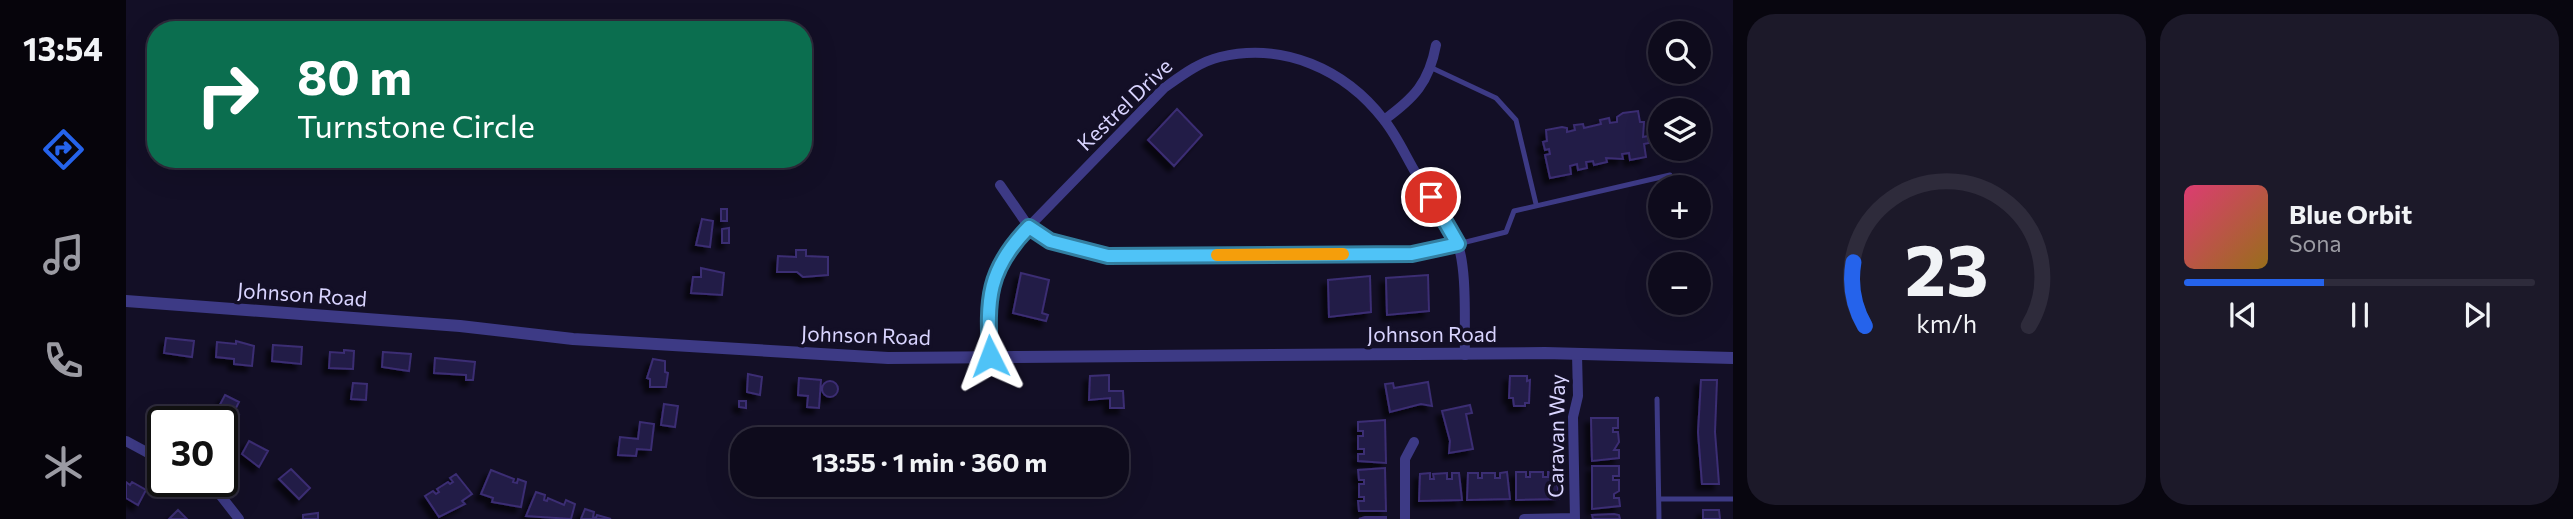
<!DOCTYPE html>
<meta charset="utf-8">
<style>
:root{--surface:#0e0b1c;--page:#1c1929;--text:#f1f3f6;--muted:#9b9ba3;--line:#2e2b3b;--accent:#2563eb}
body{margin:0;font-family:Commissioner,sans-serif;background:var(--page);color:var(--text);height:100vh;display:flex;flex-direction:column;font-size:26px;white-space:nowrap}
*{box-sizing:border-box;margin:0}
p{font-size:23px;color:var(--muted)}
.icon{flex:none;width:38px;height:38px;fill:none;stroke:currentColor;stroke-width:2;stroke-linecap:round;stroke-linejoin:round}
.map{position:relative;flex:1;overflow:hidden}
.side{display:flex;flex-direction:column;gap:14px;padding:14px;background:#08060f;width:840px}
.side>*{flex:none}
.guide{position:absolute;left:21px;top:21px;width:665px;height:147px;border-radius:28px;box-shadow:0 7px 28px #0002,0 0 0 2px var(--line);background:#0b6e4f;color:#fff;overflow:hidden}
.fabs{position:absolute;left:1522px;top:21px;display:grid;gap:14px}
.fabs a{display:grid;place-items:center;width:63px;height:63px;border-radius:50%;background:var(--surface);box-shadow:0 7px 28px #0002,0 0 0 2px var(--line);font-size:35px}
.speed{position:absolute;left:21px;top:406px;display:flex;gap:14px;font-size:35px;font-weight:700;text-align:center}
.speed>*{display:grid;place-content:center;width:91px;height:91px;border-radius:50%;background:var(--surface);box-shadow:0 7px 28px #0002,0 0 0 2px var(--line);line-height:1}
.speed .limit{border:4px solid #111;border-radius:10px;background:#fff;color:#111}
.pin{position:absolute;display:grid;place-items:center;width:60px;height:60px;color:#fff;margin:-30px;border:4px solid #fff;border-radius:50%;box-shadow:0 2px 7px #0007}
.me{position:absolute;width:77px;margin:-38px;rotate:357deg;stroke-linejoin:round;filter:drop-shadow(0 0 5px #0008)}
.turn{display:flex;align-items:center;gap:24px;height:147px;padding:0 35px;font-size:32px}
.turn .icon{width:91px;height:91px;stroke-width:2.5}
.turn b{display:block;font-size:49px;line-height:60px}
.side .tile{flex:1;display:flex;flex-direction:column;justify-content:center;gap:10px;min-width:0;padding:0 24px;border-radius:28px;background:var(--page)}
.side .dial{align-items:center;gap:0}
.dial svg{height:182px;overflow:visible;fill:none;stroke:var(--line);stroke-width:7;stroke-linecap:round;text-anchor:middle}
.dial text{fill:var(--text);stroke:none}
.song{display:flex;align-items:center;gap:21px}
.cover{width:84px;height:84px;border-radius:10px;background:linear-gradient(135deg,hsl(340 70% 55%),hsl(40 70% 35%))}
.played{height:7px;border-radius:4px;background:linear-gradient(90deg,var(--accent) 40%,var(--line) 40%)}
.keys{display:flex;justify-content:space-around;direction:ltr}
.side .tiles{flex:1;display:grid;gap:14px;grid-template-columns:repeat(2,1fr)}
.trip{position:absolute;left:604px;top:427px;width:399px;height:70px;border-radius:28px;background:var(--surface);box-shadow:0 7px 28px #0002,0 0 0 2px var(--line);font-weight:700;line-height:70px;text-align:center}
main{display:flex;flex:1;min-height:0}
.tabs{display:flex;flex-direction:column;width:126px;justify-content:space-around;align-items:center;background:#06040b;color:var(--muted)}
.tabs .icon{width:49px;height:49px}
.tabs .selected{color:var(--accent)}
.tabs b{font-size:32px;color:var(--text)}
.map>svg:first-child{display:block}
</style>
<main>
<nav class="tabs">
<b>13:54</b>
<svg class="icon selected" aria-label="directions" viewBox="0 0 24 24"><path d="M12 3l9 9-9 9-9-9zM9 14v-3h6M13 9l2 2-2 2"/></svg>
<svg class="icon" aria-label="music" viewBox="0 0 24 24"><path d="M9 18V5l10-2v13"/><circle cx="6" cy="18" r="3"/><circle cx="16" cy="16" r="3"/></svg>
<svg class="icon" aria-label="phone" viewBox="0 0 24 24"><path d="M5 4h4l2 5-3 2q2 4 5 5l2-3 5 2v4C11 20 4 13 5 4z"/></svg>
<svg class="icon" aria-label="climate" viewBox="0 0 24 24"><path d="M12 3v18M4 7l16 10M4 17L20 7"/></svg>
</nav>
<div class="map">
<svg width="1607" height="519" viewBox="0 0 1607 519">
<defs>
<filter id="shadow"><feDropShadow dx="-5.5" dy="5.5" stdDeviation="2" flood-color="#0009"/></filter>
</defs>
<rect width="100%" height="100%" fill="#130f26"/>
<path fill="#241b47" stroke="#3b2d73" stroke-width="2" filter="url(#shadow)" d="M1051,109L1076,135L1048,166L1022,140Z
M1512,111L1514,122H1518L1517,137L1522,136L1523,143L1518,144L1520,157L1504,160L1503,153L1496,154L1497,159L1480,158L1481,162L1468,165L1467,161L1460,162L1461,168L1452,170L1451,164L1444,166L1445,174L1424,178L1419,155L1424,154L1423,149L1419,150L1417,142L1421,141L1420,130L1436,127L1441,128V132L1449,130L1448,125L1457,124L1458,128L1475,124L1474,120L1483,118L1484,123L1491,122V117L1497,113Z
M595,209H601V221H595Z
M576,219L587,221L584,247L570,245Z
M603,228V243H596V229Z
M670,250H680V256L702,257V275L677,277L671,272H651L652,256L670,257Z
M575,268L598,273L596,295L565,293L567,277H575Z
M895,273L923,280L916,313L922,315L920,321L887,313Z
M1302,275L1303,311L1261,315L1260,278Z
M1244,276L1245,312L1203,317L1202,280Z
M40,338L68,341L66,357L38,353Z
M110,341L128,346L126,366L108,364V359L90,357L91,342L110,344Z
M147,345L176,347L175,364L146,361Z
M218,350L228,351L227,369L203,368L204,352L218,353Z
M257,352L285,354L283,371L256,367Z
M309,358L349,362L347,380H340V375L308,373Z
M527,359L539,361V372L542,373L540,387H524V379L521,378Z
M622,374L636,377L634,395L621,392Z
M983,375V391H997L998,408H984V398L963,400L964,376Z
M1384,376H1401V381L1404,380L1403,403H1399V406H1388L1387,398H1383Z
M673,378L695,380L693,408L681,407L682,396L672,395Z
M1575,380H1591L1589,432L1593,484H1576L1572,432Z
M696 389a8 8 0 1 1 16 0a8 8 0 1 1-16 0Z
M1302,382L1306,406L1295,404L1264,412L1259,384L1267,383L1268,388Z
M227,383L241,384L240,400L225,399Z
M99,395L113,402L108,412L113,415L107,426L88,416Z
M613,401H620V408L613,407Z
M538,404L552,406L549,427L535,425Z
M62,405L87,419L86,422H52Z
M1344,405L1346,413L1340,414L1347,449L1323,453L1324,441L1316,411Z
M1465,418H1492V428H1487V432H1492L1493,442L1488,450H1493V458L1466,461Z
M1259,420L1260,463L1232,461V454H1238V449H1232V436H1237V431H1232V422Z
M514,422L528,424L525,450L511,449L510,456L492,455L494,437L512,439Z
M958,432H987V439H958Z
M123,441L142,451L133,467L116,454Z
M1466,466H1493V476H1487V480H1493V491L1488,494V498H1493L1494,506L1466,509Z
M1259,468L1260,511H1233L1232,501H1238V497H1233V484H1238V480H1233L1232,470Z
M165,469L184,488L173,499L153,479Z
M365,470L388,479L387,482L391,483L392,479L400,482L395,507L366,502L367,498L355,494Z
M1381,472L1384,499L1341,500L1342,473H1352V478H1356V473H1369V478H1374V473Z
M1390,472H1400V477H1404V472H1417V477H1422V472H1430L1433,499L1390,500Z
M1304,473V479H1308L1307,474L1321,473V479H1326V473H1333L1336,500L1293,501L1294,474Z
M330,474L346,494L336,501L339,504L313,517L299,496L307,491L310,494L313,492L311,489L322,482L324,484L327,482L324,478Z
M0,482L4,485L6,482L20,490L12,505L0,498Z
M410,492L419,495L418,500L421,501L422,498L438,505L440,500L449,504L445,519L400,516Z
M459,509L468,512L467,517L470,518L471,515L485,519H455Z
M52,510L61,519H43Z
M1577,510H1593L1594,519H1577Z
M192,513V519H177V515Z
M1466,515L1488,514L1493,515L1494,519H1467Z
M1239,517H1260V519H1233Z"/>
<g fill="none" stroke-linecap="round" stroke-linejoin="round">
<path stroke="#3d3a85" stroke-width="5" d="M1306,68L1370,98L1390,120L1410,204
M1332,244L1380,232L1388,211L1544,175
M1531,399L1533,519
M1533,499H1607"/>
<path stroke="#3d3a85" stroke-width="10" d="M1258,120C1288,98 1303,83 1310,45
M874,185L903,227L924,241L957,252L982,256L1286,254L1332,244
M864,356C862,311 860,283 886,244L1038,88C1055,76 1073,62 1094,57C1157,42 1219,69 1258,120C1271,136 1280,157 1291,175C1303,195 1321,216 1330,238C1342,269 1338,322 1339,355
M0,441L37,461
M73,481L91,491L113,519
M1279,519V459L1288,442
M1398,519L1449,518
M1449,519L1447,417L1452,396L1451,354"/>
<path stroke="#3d3a85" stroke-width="12" d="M0,301L334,326L447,339L762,358L1419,353L1607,358"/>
</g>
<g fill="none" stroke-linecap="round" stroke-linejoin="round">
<g stroke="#337fa1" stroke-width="18">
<path id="route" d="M864,356C861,299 861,270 903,227L924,241L982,256L1286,254L1332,244L1305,197"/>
</g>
<use href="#route" stroke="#4fc3f7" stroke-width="12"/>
<path stroke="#f59e0b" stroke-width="12" d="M1091,255L1217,254"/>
</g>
<g text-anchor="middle" stroke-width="7" stroke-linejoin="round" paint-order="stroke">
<g font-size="21" fill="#d9d4ff" stroke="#130f26">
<text transform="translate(999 105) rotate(-44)" y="7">Kestrel Drive</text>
<text transform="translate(176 295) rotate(4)" y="7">Johnson Road</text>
<text x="1306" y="342">Johnson Road</text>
<text transform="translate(740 336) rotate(2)" y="7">Johnson Road</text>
<text transform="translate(1431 436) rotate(-89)" y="7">Caravan Way</text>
</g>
</g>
</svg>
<div class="fabs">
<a><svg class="icon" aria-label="search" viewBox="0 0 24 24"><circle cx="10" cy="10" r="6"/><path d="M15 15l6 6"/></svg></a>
<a><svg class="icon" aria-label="layers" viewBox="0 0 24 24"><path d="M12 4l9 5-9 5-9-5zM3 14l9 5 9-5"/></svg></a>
<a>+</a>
<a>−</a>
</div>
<div class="speed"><div class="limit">30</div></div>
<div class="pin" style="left:1305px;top:197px;background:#d93025"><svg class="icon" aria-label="arrive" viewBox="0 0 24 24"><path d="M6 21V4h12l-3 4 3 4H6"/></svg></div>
<svg class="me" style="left:864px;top:356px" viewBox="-20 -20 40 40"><path d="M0-17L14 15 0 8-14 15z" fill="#4fc3f7" stroke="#fff" stroke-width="4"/></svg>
<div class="trip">13:55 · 1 min · 360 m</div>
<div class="guide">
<div class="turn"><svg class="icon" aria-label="right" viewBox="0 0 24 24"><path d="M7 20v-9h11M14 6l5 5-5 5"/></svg><div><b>80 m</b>Turnstone Circle</div></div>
</div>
</div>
<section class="side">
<div class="tiles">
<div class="tile dial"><svg viewBox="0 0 100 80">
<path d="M14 69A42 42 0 1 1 86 69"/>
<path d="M14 69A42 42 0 0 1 9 41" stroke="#2563eb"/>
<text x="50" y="56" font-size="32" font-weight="700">23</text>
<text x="50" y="72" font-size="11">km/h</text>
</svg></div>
<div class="tile">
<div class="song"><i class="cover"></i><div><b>Blue Orbit</b><p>Sona</p></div></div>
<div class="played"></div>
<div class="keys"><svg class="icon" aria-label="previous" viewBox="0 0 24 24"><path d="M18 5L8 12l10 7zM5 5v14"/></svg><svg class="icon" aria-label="pause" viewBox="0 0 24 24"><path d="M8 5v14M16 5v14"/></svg><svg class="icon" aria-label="next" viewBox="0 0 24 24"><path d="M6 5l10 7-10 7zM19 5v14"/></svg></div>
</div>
</div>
</section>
</main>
